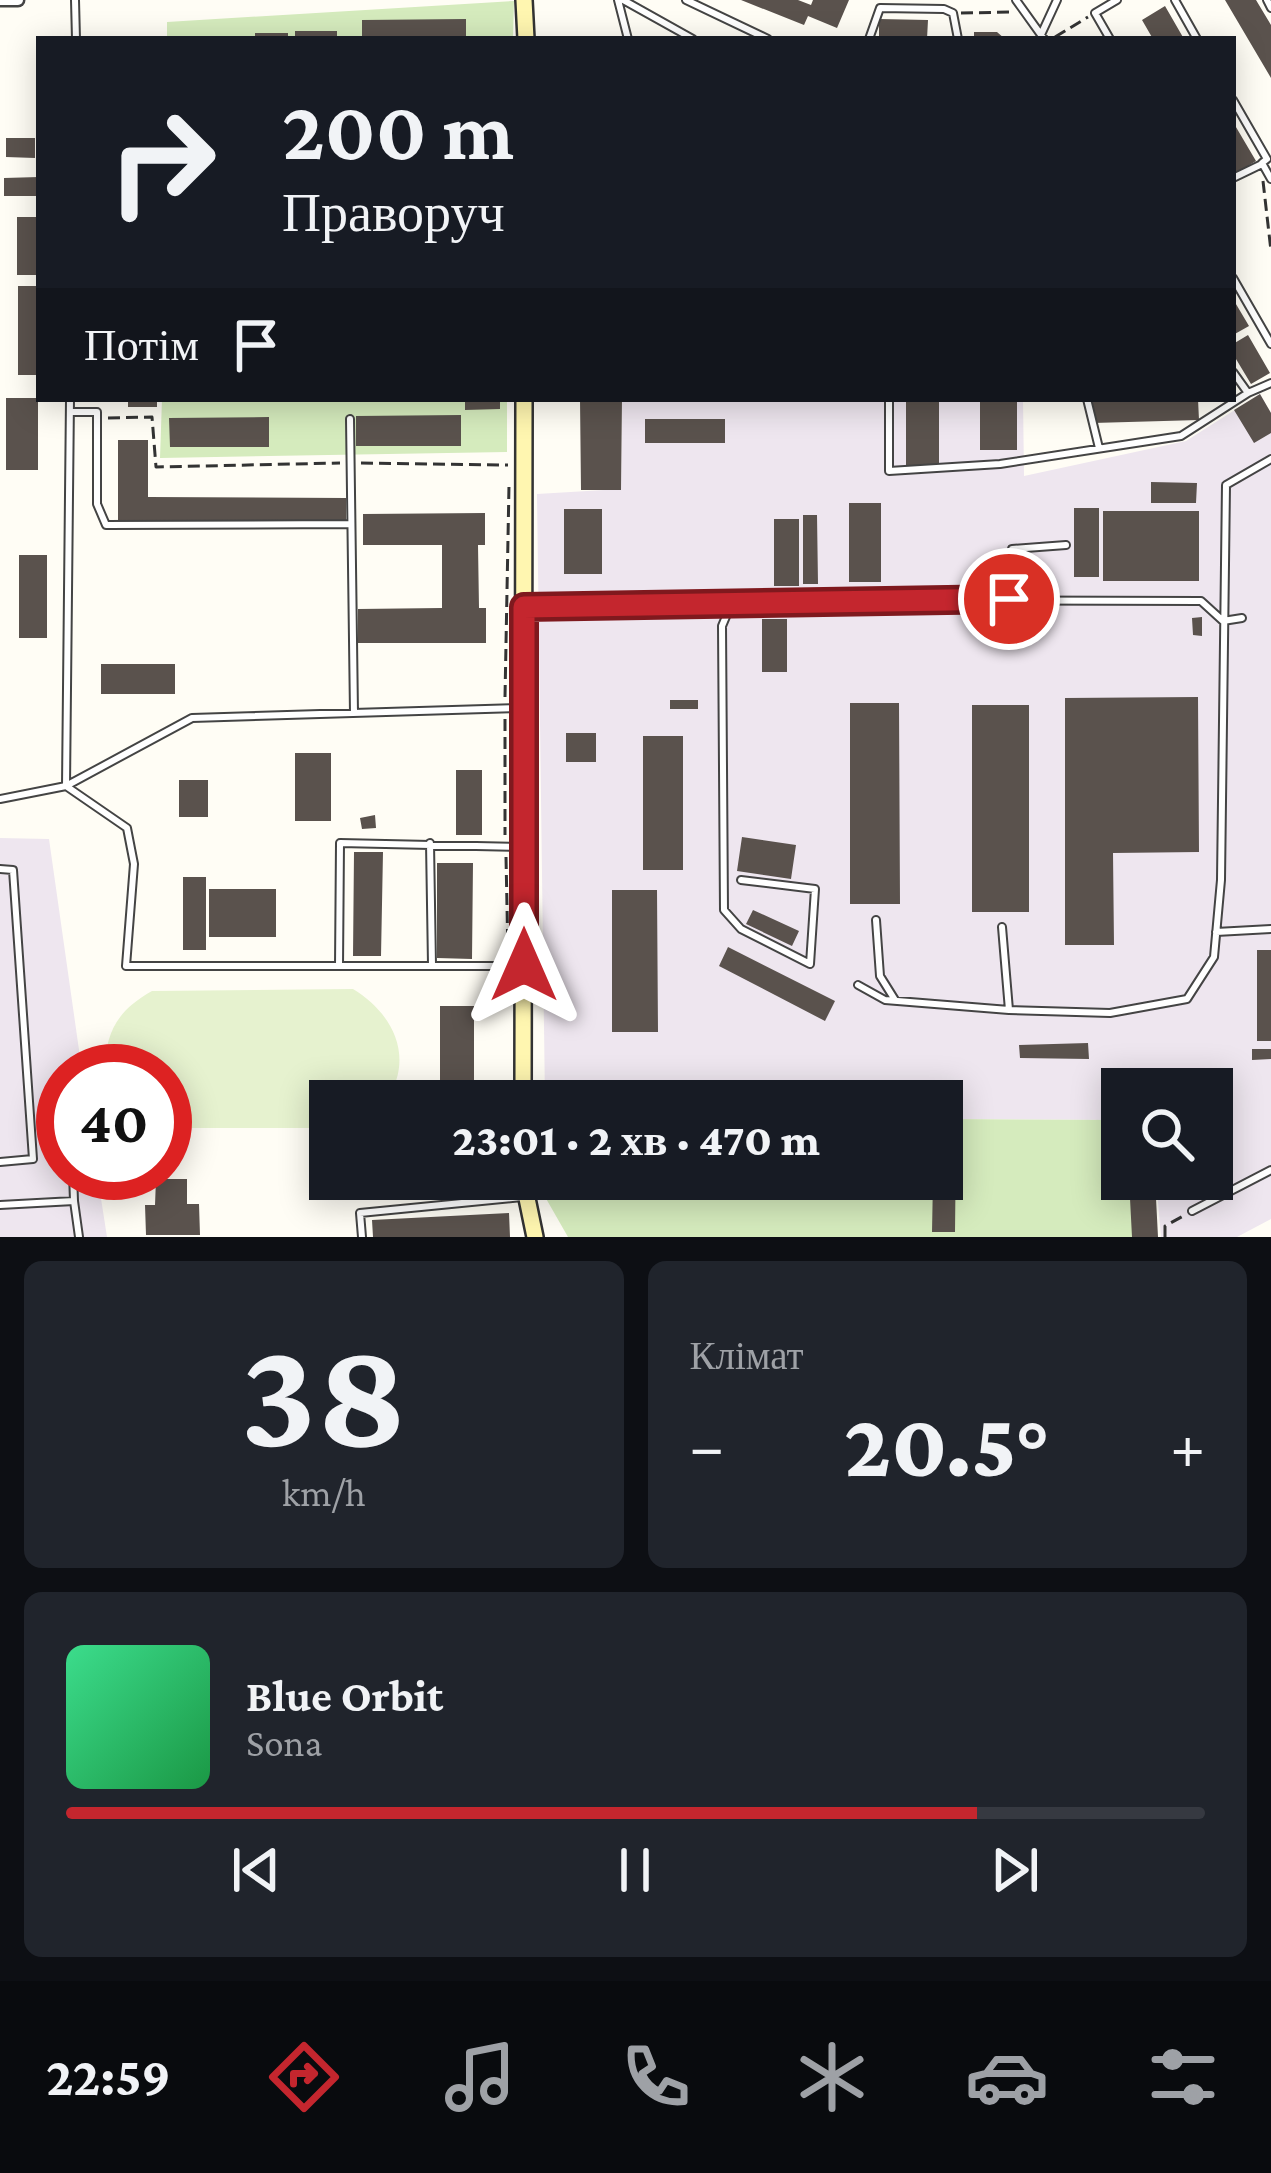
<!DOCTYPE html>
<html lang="uk">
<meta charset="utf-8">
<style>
:root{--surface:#171b24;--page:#20242c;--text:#f1f3f6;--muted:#9ea1a6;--line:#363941;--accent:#c4262e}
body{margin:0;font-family:"Crimson Pro",serif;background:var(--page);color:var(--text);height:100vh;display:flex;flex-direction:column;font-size:45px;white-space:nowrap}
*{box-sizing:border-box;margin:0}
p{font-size:39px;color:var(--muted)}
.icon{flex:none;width:66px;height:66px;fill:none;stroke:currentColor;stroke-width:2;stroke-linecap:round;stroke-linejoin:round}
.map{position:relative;height:1237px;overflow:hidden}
.panel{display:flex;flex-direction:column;gap:24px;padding:24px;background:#0d0f14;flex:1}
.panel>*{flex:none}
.hud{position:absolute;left:36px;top:36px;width:1200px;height:366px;border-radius:0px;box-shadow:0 6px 30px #0003;background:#171b24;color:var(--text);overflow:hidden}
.tools{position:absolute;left:1101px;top:1068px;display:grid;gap:24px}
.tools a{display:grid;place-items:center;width:132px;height:132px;border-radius:0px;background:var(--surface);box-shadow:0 6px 30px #0003;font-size:60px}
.speed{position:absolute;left:36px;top:1044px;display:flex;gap:24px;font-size:60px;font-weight:700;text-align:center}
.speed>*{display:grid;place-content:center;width:156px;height:156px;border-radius:50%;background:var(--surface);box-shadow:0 6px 30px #0003;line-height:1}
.speed .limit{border:18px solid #d22;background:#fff;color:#111}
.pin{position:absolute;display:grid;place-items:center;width:102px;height:102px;color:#fff;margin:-51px;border:6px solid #fff;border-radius:50%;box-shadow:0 3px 12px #0007}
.me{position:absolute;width:132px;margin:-66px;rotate:0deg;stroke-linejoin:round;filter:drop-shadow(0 0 9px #0008)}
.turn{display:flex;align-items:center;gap:42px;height:252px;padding:0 48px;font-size:54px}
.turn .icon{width:156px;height:156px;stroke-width:2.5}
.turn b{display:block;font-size:84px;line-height:102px}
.then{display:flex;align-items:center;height:114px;padding:0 48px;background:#0003;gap:24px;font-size:45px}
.big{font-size:90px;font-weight:800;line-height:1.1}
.panel .widget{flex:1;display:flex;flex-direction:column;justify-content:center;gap:18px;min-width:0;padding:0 42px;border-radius:18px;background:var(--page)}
.panel .dial{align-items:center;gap:0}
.dial b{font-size:156px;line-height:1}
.song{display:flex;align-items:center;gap:36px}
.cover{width:144px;height:144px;border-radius:18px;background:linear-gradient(135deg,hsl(150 70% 55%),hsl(140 70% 35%))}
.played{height:12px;border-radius:6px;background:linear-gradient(90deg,var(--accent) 80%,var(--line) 80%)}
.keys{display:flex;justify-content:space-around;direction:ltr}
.heat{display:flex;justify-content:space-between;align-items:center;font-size:66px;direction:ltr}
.panel .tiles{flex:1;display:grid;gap:24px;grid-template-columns:1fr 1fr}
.widget:last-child{grid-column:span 2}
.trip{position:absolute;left:309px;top:1080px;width:654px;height:120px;border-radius:0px;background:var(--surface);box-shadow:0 6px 30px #0003;font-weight:800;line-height:120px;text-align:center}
.tabs{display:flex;height:192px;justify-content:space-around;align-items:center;background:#090b0e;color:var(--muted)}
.tabs .icon{width:84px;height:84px}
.tabs .active{color:var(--accent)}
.tabs b{font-size:54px;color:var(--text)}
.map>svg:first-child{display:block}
</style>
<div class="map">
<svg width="1271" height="1237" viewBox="0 0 1271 1237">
<rect width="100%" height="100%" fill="#fffdf5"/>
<path fill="#eee6ef" d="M1260,394L1271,413V1219L1237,1237H1161L1156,1179H1212V1089H1122V1120L950,1119L942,1114V1101H920L885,1080L792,1085L787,1101H545L537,494L621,489L622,399H1023L1024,476L1186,441Z
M0,838L49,839L82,1071H63V1173H97L107,1237H0Z"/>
<path fill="#d5ebbd" d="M514,1L513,39H167V22Z
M162,399H507V452L160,458Z
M885,1080L920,1101H787L792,1085Z
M942,1114L951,1119L1122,1120V1179H1154L1157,1237H568L544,1195L545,1179H942Z"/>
<path fill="#e6f2cf" d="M353,989C394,1014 415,1058 386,1101H330V1128H165V1071H105C105,1032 118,1010 152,991Z"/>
<path fill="#5a524d" d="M741,0H798L811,5L813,0H849L837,28L808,16L804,25Z
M1225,0H1256L1271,25V78Z
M1165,6L1184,39H1153L1142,20Z
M466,19V39H362V20Z
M879,19L928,20L927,39H879Z
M295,31H337V39H295Z
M974,32H997L1005,39H974Z
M255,33H288V39H255Z
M1233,122L1256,161L1233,175Z
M6,138H35V158L6,157Z
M39,177V196H4V178Z
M17,217H39V275H17Z
M18,286H39V375H18Z
M1233,299L1249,326L1233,335Z
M1248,335L1270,373L1251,384L1233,354V344Z
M1260,394L1271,413V433L1254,443L1234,410Z
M6,398H38V470H6Z
M128,399H157V407H128Z
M465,399H500V409L465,410Z
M580,399H622L621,490H581Z
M906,399H939V466H906Z
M980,399H1017V450H980Z
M1093,399H1198L1199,420L1093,423Z
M461,415V446H356V416Z
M269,417V447H170L169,418Z
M645,419H725V443H645Z
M118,440H148V497L346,498V520H118Z
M1151,482L1197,483L1196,503H1151Z
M849,503H881V582H849Z
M1074,508H1099V577H1074Z
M564,509H602V574H564Z
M1103,511H1199V581H1103Z
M485,513V545H478L479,608H486V643H358V609L442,608V545H363V514Z
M803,515H817L818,584H803Z
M774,519H799V586H774Z
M19,555H47V638H19Z
M1202,617V636L1193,635L1192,618Z
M762,619H787V672H762Z
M101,664H175V694H101Z
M1198,697L1199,852L1113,853L1114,945H1065V698Z
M670,700H698V709H670Z
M850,703H899L900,904H850Z
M972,705H1029V912H972Z
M566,733H596V762H566Z
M643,736H683V870H643Z
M295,753H331V821H295Z
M456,770H482V835H456Z
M179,780H208V817H179Z
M375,815L376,828L362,829L360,818Z
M742,837L796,845L791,879L737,871Z
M354,852H383L381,956H353Z
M437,863H473L472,959L437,958Z
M183,877H206V950H183Z
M209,889H276V937H209Z
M612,890H657L658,1032H612Z
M753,910L799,931L792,946L746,924Z
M728,947L835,1001L825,1021L719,966Z
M1257,950H1271V1041H1257Z
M440,1006H474V1101H440Z
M1088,1043L1089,1059L1020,1058L1019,1045Z
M1252,1049H1271V1059L1252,1060Z
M942,1138H956L955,1232H932L933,1179H942Z
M156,1179H187V1204H199L200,1235H146L145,1205H155Z
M1129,1179H1155L1158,1237H1132Z
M509,1213L510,1237H373L372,1220Z"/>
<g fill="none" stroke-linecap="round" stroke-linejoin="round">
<g stroke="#444" stroke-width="10">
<path id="lane" d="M75,0L76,39
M618,0L628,39
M623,0L693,39
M686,0L768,39
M1016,0L1044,39
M1175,0L1197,39
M1267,0L1271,8
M869,39L880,8L944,9L953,13L958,39
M1039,39L1057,0
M1110,39L1095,13L1117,0
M1233,100L1267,159L1262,163L1271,179
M1233,178L1262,164
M1233,278L1271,344
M1233,372L1248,393L1271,383
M889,399V471L1000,464L1181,436L1248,393
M1087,399L1099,448
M70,412H97V504L106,525L351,524
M350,419L354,713
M1009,599L1012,549L1066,545
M528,607L733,600
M520,708L192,718L66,786L127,828L134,864L126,966H521
M0,799L66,786L70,399
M430,843L432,965
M0,869L13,870L33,1159L0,1162
M741,880L815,889L810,964L741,929L724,910L722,626L733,600L1201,601L1223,621L1242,618
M876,920L880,976L895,1000
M1002,927L1009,1010L1110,1013L1187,999L1214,957L1221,880L1226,485L1271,459
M1216,932L1271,929
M339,966L340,843L521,847
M858,985L885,1000L1009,1010
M74,1201L79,1237
M0,1205L74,1201L73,1173
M1192,1211L1271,1170
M362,1237L360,1213L522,1197"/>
</g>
<g stroke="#444" stroke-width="15">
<path id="street" d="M0,0H18"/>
</g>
<g stroke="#333" stroke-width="20">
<path id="secondary" d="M524,0L526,39
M523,1101L524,399
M523,1179L535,1237"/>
</g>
<path stroke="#333" stroke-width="3" stroke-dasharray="12 6" stroke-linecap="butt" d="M961,13L1011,12
M1055,37L1088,17
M1263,181L1271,251
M108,418L152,417L156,467L340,463
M361,463L508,465
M505,697L509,485
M505,719V835
M506,857L508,955
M1165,1237V1226L1185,1215"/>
<use href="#lane" stroke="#fff" stroke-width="6"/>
<use href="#street" stroke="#fff" stroke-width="10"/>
<use href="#secondary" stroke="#fff6b0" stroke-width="15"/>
</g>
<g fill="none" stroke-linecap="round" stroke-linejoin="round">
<g stroke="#7f191e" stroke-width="30">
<path id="route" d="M524,965V607L1009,599"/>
</g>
<use href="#route" stroke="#c4262e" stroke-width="21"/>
</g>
</svg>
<div class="tools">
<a><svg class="icon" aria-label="search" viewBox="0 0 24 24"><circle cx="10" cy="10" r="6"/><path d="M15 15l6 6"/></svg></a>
</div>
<div class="speed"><div class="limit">40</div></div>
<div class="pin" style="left:1009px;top:599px;background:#d93025"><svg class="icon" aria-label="arrive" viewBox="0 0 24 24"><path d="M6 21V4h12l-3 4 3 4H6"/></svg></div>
<svg class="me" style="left:524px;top:965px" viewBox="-20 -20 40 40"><path d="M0-17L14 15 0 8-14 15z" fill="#c4262e" stroke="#fff" stroke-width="4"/></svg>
<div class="trip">23:01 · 2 хв · 470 m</div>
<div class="hud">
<div class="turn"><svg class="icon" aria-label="right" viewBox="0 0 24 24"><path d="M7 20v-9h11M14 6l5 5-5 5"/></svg><div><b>200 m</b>Праворуч</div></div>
<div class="then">Потім<svg class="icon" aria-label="arrive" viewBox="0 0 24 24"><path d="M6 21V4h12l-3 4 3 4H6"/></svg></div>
</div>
</div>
<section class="panel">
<div class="tiles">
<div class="widget dial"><b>38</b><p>km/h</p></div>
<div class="widget"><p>Клімат</p>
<div class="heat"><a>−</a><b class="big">20.5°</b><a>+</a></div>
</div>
<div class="widget">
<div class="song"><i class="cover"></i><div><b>Blue Orbit</b><p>Sona</p></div></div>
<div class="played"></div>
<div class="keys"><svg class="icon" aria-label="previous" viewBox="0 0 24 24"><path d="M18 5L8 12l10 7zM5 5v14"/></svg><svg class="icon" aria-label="pause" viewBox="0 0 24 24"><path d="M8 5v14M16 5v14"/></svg><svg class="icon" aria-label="next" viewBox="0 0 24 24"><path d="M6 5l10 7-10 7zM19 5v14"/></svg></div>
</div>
</div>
</section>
<nav class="tabs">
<b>22:59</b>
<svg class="icon active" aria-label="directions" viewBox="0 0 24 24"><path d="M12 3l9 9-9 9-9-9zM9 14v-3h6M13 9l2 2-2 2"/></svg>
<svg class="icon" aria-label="music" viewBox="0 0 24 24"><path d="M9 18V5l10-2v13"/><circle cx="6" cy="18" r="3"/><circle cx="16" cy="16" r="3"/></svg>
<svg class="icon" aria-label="phone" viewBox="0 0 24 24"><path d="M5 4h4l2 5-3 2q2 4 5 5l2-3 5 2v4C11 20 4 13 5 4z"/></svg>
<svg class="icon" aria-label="climate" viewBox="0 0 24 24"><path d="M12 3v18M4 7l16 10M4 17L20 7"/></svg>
<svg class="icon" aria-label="car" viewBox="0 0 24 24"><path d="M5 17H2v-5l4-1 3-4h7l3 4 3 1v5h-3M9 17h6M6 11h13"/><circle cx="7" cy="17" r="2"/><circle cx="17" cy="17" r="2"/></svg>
<svg class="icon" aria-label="filters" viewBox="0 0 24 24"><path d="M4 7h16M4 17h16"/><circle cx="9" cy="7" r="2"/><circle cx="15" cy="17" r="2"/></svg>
</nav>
